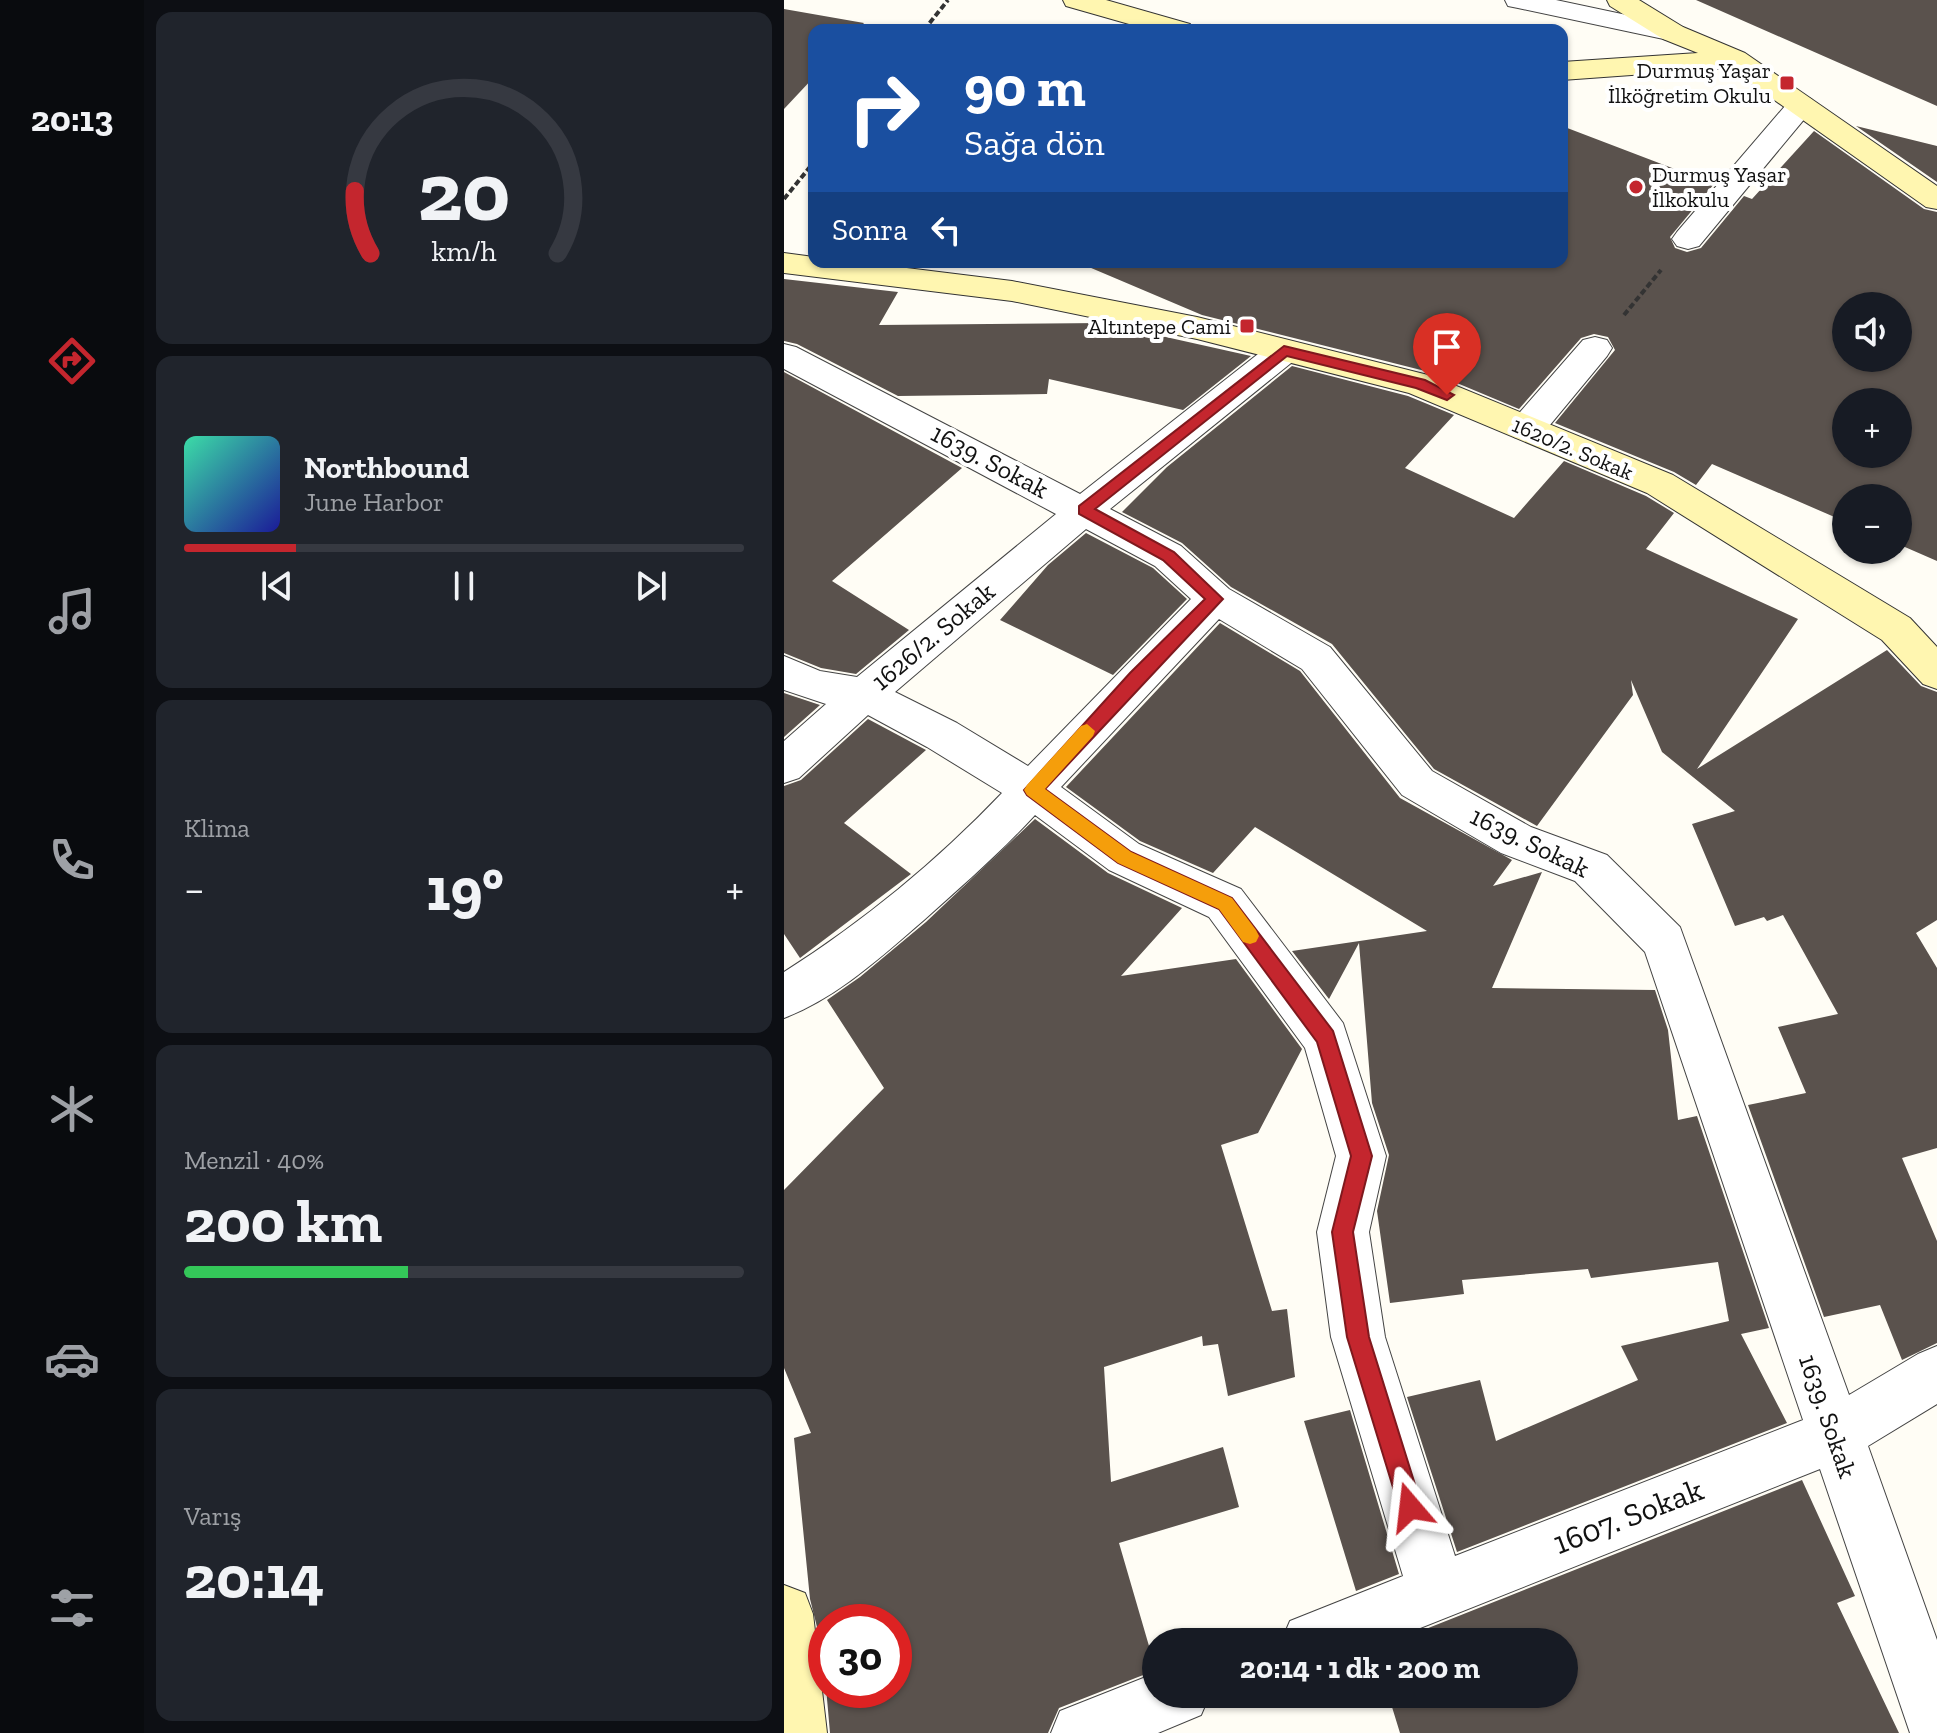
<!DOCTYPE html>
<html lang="tr">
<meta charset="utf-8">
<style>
:root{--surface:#171b24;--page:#20242c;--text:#f1f3f6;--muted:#9ea1a6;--line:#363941;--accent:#c4262e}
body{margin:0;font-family:"Zilla Slab",serif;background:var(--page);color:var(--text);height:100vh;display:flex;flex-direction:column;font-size:30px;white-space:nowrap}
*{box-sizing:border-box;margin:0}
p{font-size:26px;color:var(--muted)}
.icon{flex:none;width:44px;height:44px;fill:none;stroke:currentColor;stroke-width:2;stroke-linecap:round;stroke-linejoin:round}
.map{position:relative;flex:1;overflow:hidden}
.side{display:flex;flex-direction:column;gap:12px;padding:12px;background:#0d0f14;width:640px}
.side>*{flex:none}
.guide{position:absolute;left:24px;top:24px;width:760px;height:244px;border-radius:16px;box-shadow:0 2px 6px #0004;background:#1a4fa0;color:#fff;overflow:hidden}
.tools{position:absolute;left:1048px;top:292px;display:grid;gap:16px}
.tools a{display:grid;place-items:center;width:80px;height:80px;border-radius:50%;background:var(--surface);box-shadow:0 2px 6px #0004;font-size:40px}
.speed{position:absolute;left:24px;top:1604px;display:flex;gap:16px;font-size:40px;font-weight:700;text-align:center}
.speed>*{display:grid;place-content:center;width:104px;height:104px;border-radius:50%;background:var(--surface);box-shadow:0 2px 6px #0004;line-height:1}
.speed .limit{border:12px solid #d22;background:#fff;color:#111}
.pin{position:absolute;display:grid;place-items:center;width:68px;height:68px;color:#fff;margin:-82px -34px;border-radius:50% 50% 50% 0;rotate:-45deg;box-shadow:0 0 8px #0007}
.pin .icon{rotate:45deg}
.me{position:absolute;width:88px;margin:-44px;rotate:343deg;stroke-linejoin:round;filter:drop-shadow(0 0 6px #0008)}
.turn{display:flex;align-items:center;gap:28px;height:168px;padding:0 24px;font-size:36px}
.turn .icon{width:104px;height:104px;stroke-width:2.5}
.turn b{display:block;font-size:56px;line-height:68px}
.then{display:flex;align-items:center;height:76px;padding:0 24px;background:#0003;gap:16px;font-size:30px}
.big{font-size:60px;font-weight:700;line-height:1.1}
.side .tile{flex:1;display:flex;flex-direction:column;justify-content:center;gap:12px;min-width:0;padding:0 28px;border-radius:16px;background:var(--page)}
.side .dial{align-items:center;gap:0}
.dial svg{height:208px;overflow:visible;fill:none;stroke:var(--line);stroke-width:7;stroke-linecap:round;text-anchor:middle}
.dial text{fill:var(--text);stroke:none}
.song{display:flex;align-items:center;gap:24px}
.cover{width:96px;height:96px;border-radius:12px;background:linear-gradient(135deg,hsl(160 70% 55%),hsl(240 70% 35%))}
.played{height:8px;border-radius:4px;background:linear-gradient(90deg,var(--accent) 20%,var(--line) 20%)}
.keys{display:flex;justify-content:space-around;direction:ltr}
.heat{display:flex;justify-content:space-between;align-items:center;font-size:44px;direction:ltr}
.charge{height:12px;border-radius:6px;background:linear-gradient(90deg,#34c759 40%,var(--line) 0)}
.trip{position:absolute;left:358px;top:1628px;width:436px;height:80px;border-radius:40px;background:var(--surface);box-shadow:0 2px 6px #0004;font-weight:700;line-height:80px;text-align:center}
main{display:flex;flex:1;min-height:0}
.menu{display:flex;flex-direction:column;width:144px;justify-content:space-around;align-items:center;background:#090b0e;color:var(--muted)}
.menu .icon{width:56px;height:56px}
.menu .current{color:var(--accent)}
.menu b{font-size:36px;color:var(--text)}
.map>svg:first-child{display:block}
</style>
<main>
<nav class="menu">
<b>20:13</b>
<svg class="icon current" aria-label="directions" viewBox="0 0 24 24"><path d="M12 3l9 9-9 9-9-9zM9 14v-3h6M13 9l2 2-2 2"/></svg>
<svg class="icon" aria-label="music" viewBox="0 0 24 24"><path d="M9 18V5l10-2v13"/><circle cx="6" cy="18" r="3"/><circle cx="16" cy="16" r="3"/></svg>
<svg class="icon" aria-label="phone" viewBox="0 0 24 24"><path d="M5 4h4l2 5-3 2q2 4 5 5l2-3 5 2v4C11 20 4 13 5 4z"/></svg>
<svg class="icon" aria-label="climate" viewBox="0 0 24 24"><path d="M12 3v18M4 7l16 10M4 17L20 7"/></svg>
<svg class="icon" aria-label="car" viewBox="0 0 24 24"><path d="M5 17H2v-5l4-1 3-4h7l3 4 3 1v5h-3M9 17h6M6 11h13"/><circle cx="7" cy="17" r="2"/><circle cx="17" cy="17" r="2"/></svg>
<svg class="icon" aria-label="filters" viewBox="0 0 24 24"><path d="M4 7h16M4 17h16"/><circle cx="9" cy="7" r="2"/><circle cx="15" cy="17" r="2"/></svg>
</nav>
<section class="side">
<div class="tile dial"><svg viewBox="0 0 100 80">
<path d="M14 69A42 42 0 1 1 86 69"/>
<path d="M14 69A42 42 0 0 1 8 45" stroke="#c4262e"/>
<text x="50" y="56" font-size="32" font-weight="700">20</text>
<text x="50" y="72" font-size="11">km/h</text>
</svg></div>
<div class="tile">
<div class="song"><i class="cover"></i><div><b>Northbound</b><p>June Harbor</p></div></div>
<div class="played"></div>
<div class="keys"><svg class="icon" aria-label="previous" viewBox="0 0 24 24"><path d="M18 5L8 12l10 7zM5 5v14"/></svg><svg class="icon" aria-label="pause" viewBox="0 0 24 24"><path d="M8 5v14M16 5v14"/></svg><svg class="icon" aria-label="next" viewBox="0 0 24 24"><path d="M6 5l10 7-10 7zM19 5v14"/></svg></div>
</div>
<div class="tile"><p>Klima</p>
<div class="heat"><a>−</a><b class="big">19°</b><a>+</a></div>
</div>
<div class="tile"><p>Menzil · 40%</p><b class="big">200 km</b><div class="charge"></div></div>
<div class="tile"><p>Varış</p><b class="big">20:14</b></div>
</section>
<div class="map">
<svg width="1153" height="1733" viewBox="0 0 1153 1733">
<rect width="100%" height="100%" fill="#fffdf5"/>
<path fill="#5a524d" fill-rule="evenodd" d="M912,0H1153V106Z
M0,9L80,23L74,30H30V77L0,109Z
M778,126L930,184L886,237L891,248L903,252L917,248L960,196L968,199L1030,131L1140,209L1153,212V561L1114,544V498H1062V522L928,464L912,485L890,472L771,423L831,350L824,337L810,334L797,338L735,409L649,373L418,315L293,262H778ZM1062,306H1114V358H1062ZM1062,402H1114V454H1062Z
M1072,126L1153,146V182Z
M0,279L114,292L95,325L319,323L467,356L399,410L265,379L263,394L114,396L13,344L0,341Z
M508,366L624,396L670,415L621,468L730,518L780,461L862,496L890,513L862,549L1014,619L913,769L1103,650L1137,686L1153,692V920L1132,933L1153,968V1148L1118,1158L1153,1241V1343L1118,1360L1096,1305L1040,1317L964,1105L1022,1093L994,1027L1054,1014L999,915L983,921L980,917L951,926L908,824L951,811L878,752L847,680L849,695L753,826L650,769L548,644L447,587L398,543L338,512L383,467Z
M0,372L178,468L48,581L125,630L72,674L37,668L0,653Z
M302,533L369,568L403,599L329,675L216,620L264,565Z
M436,623L516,671L616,798L728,860L709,886L758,872L708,988L871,990L884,1030L894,1120L913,1116L985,1328L957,1334L1003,1423L673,1552L623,1397L696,1380L712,1441L854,1380L837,1346L945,1321L934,1262L807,1278L804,1269L678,1280L680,1294L606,1303L593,1211L605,1155L588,1103L575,943L545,999L508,951L643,931L471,827L429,873L356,841L282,787Z
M0,693L36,705L0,737Z
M84,719L142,750L60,823L127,874L16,958L0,934V786L17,780Z
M251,819L324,873L398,908L337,976L452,959L518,1049L474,1133L437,1145L488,1311L503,1309L511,1377L444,1396L434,1344L419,1346L418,1336L320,1367L327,1482L439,1447L455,1507L335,1543L372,1670L275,1708L264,1733H46L37,1630L34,1631L26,1599L10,1438L27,1433L0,1368V1190L100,1088L43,1000L76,977L142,922ZM42,1622H110V1690H42Z
M566,1410L615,1574L572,1591L520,1421Z
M1018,1480L1071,1596L1053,1603L1115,1733H616L604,1694H780V1642H609Z"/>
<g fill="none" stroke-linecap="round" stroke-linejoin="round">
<g stroke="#444" stroke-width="2">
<path id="street" d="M721,0H772L899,27L903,33L899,39L889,41L734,8L724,6Z
M1017,96L1027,99L1032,105L1027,111L915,246L904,249L893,246L888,239L893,232L1007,99Z
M811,337L823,340L828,348L823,356L756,437L743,440L730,437L725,428L730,419L799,340Z
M500,340L512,343L517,351L512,359L326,509L397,546L445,589L546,647L648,771L747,827L823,855L896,927L1065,1395L1134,1354L1153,1346V1404L1084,1446L1153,1640V1733H1126L1036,1469L601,1642H497L506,1621L619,1576L547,1337L533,1232L552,1156L521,1048L425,917L325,870L251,815C216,853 178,886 140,920C98,956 53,998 0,1018V972C79,922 154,860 218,793L143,747L84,715L15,778L0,783V741L42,704L0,690V656L36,671L73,677L272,514L0,369V344L12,347L296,494L488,343ZM302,529L371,566L407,599L244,766L173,723L111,692ZM435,619L518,669L618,795L717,853L791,881L861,952L1019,1420L671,1556L601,1337L585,1232L602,1156L559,1023L457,889L355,844L277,787Z
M372,1673V1694H426L417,1715L374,1733H267L276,1711Z"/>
</g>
<g stroke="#333" stroke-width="2">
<path id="secondary" d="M279,0H322L406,24L410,30H366L282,6Z
M823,0H855L899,27L961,53L1153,186V209L1142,207L945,68L778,80V62L914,53L879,39L826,6Z
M0,253L30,257V262H74L228,281L413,317L648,376L889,475L1126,618L1153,647V689L1139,684L1098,640L863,493L625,393L413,339L228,301L0,273Z
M0,1585L21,1593L29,1614L43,1733H0Z"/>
</g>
<path stroke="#333" stroke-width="4" stroke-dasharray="6 3" stroke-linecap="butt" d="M140,30L164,0
M0,199L30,162
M840,315L877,270"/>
<use href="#street" fill="#fff" fill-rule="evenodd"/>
<use href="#secondary" fill="#fff6b0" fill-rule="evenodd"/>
</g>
<path fill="#c4262e" stroke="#7f191e" stroke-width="2" d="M500,346L641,380L670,395L663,400L632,388L503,356L311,509L390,552L439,599L261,789L347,852L448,898L549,1031L588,1156L569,1232L585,1337L638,1507L635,1515L626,1519L618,1515L615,1507L563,1337L548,1232L567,1156L533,1042L435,909L334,863L243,795L240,790L346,673L421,599L379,560L295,514V506Z"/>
<path fill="#f59e0b" d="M303,724L311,731L309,736L261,789L347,852L448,898L472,930L475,936L472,942L466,944L459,942L435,909L334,863L243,795L240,790L243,785L297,726Z"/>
<g fill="#c4262e" stroke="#fff" stroke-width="3">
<rect x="995" y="75" width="16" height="16" rx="4"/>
<circle cx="852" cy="187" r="8"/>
<rect x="455" y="318" width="16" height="16" rx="4"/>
</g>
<g text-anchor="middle" stroke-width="8" stroke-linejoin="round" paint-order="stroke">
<g font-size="22" fill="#111" stroke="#fff" text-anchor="end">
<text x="987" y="78">Durmuş Yaşar<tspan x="987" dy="25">İlköğretim Okulu</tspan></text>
<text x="868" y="182" text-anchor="start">Durmuş Yaşar<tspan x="868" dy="25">İlkokulu</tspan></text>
<text x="447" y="334">Altıntepe Cami</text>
</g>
<g font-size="22" fill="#111" stroke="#fff">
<text transform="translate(789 448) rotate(23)" y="8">1620/2. Sokak</text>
</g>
<g font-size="26" fill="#111" stroke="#fff">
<text transform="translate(206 461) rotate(28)" y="9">1639. Sokak</text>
<text transform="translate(149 636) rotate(-40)" y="9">1626/2. Sokak</text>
<text transform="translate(746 842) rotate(26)" y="9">1639. Sokak</text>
<text transform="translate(1044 1416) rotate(71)" y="9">1639. Sokak</text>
</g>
<g font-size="32" fill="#111" stroke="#fff">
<text transform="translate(844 1516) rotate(-21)" y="11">1607. Sokak</text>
</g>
</g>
</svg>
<div class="tools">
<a><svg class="icon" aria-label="sound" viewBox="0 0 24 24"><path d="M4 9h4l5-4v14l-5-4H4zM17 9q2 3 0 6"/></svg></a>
<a>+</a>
<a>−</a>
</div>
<div class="speed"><div class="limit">30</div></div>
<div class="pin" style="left:663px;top:395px;background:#d93025"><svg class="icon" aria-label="arrive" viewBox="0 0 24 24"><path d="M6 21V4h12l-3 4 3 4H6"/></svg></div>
<svg class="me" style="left:626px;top:1507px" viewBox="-20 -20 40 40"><path d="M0-17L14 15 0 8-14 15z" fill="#c4262e" stroke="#fff" stroke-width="4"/></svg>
<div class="trip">20:14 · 1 dk · 200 m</div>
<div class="guide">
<div class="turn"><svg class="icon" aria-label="right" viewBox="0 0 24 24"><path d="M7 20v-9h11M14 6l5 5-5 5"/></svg><div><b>90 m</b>Sağa dön</div></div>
<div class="then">Sonra<svg class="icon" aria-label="left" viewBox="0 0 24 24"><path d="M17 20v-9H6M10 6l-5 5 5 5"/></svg></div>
</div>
</div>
</main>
